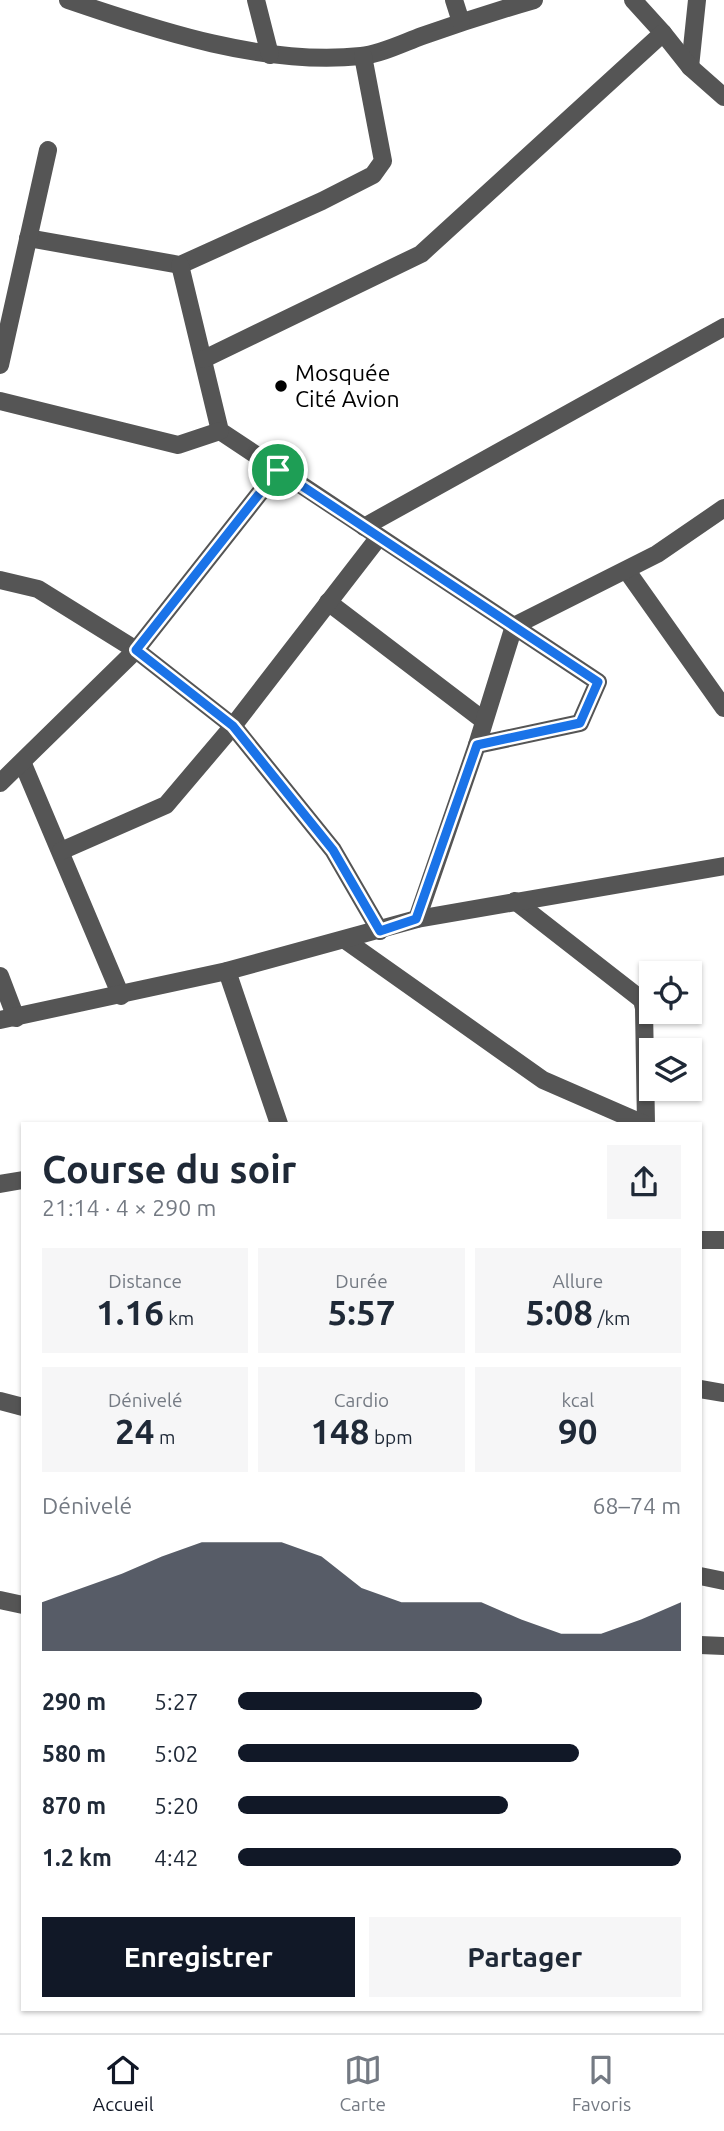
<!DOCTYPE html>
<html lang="fr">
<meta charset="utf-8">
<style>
:root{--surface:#fff;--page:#f6f6f7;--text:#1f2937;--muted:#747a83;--line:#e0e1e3;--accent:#111827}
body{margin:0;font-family:Ubuntu,sans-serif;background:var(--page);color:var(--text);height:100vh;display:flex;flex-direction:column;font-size:26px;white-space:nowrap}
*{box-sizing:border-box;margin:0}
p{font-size:23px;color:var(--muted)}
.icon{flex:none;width:38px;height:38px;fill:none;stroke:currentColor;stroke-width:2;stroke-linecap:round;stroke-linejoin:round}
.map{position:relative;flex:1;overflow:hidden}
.sheet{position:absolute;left:21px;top:1122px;width:681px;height:889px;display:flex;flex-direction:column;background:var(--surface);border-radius:0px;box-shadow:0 2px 5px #0004}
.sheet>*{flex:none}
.fabs{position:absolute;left:639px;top:961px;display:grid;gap:14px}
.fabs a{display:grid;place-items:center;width:63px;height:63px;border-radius:0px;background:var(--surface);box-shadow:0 2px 5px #0004;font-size:35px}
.pin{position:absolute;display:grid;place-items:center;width:60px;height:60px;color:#fff;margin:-30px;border:4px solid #fff;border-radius:50%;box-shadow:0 2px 7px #0007}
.round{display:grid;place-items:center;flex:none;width:74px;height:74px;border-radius:0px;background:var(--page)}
.summary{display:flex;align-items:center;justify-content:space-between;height:119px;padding:0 21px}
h1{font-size:38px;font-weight:700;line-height:52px}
.metrics{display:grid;grid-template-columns:repeat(3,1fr);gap:10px;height:119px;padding:7px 21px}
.metrics div{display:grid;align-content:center;border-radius:0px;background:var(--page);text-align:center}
.metrics b{font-size:35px;font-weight:700}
.metrics small{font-size:19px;font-weight:400}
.metrics p{font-size:19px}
.chart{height:196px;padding:14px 21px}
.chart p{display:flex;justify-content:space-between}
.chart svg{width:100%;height:126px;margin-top:7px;fill:var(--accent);opacity:.7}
.action{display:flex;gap:14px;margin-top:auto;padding:14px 21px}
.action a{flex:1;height:80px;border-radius:0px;background:var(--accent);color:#fff;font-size:28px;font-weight:700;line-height:80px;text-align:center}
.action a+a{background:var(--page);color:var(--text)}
ul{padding:0 21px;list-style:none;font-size:23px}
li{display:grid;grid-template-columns:112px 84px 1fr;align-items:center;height:52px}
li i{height:18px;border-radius:9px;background:var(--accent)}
.menu{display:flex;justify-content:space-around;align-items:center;height:98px;border-top:2px solid var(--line);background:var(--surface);font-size:19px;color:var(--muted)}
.menu a{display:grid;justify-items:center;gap:4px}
.menu .selected{color:var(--accent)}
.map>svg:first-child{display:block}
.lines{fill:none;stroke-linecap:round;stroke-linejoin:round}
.minor{stroke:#555;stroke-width:18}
.route-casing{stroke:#fff;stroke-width:14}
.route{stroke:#1a73e8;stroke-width:9}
.poi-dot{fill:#000;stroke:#fff;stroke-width:2.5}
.labels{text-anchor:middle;stroke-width:5;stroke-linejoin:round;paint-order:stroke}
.poi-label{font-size:23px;fill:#000;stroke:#fff;text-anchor:start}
</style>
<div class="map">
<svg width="724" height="2033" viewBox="0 0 724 2033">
<rect width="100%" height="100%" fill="#fff"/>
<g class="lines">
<g class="minor">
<path d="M68,0C159,31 264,66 361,56C381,54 403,43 422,36C459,23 496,11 534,0"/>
<path d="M256,0L270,55"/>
<path d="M454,0L461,22"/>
<path d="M633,0L663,33"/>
<path d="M690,67L697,0"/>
<path d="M28,238L180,265L322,201L373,175L383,161L363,56"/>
<path d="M180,265L220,431L598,682L580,723L477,745"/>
<path d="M204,359L421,254L663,33L690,67L724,97"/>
<path d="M0,365L48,150"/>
<path d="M0,401L178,445L220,431"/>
<path d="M364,527L724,327"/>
<path d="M627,571L724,708"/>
<path d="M0,580L38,589L136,650L233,726L333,850L380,931"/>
<path d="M328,602L483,720"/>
<path d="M23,764L121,996"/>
<path d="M0,783L136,650L278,470"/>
<path d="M61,851L166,805L233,726L379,537"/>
<path d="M515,901L642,1000L644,1008L646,1124"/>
<path d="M417,919L477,745L514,626L657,554L724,508"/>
<path d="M345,940L543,1080L644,1124"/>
<path d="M227,971L279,1124"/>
<path d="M0,976L16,1018"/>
<path d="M0,1020L227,971L417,919L724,866"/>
<path d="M0,1184L23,1180"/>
<path d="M700,1240H724"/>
<path d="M700,1389L724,1393"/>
<path d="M0,1401L23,1407"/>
<path d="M700,1576L724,1581"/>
<path d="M0,1600L23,1605"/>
<path d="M700,1645L724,1646"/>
</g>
</g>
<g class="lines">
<defs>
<path id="route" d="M278,470L598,682L580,723L477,745L416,919L380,931L333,850L233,726L136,650Z"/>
</defs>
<use href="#route" class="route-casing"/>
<use href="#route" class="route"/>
</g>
<circle class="poi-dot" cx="281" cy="386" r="7"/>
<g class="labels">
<g class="poi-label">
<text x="295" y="381">Mosquée<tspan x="295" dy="26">Cité Avion</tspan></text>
</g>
</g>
</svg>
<div class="fabs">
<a><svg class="icon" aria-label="locate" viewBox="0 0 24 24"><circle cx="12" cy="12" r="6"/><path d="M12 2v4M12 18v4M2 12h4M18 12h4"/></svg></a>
<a><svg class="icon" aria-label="layers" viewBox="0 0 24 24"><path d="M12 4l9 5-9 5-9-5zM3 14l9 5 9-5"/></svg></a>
</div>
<div class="pin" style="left:278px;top:470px;background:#1e9e55"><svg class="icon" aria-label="arrive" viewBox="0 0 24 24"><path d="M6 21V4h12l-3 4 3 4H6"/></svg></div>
<section class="sheet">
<div class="summary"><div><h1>Course du soir</h1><p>21:14 · 4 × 290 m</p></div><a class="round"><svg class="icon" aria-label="share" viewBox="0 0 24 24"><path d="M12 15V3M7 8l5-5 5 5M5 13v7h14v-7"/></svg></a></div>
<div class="metrics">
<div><p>Distance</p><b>1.16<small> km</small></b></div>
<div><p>Durée</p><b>5:57</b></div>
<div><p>Allure</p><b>5:08<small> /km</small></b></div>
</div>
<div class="metrics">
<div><p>Dénivelé</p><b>24<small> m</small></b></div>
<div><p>Cardio</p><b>148<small> bpm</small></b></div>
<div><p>kcal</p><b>90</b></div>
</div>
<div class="chart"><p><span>Dénivelé</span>68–74 m</p>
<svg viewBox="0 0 160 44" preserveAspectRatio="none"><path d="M0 44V27L10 22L20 17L30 11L40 6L50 6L60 6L70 11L80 22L90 27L100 27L110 27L120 33L130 38L140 38L150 33L160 27V44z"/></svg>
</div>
<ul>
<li><b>290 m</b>5:27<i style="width:55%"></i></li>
<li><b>580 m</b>5:02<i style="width:77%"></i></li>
<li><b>870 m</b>5:20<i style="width:61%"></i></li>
<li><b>1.2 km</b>4:42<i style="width:100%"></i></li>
</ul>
<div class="action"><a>Enregistrer</a><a>Partager</a></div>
</section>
</div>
<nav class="menu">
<a class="selected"><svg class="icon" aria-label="home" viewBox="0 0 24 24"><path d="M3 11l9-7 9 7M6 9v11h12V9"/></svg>Accueil</a>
<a><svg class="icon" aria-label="map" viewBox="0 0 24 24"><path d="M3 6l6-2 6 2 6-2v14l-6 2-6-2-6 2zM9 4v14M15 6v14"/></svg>Carte</a>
<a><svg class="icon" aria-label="saved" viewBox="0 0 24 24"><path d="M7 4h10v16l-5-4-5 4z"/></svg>Favoris</a>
</nav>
